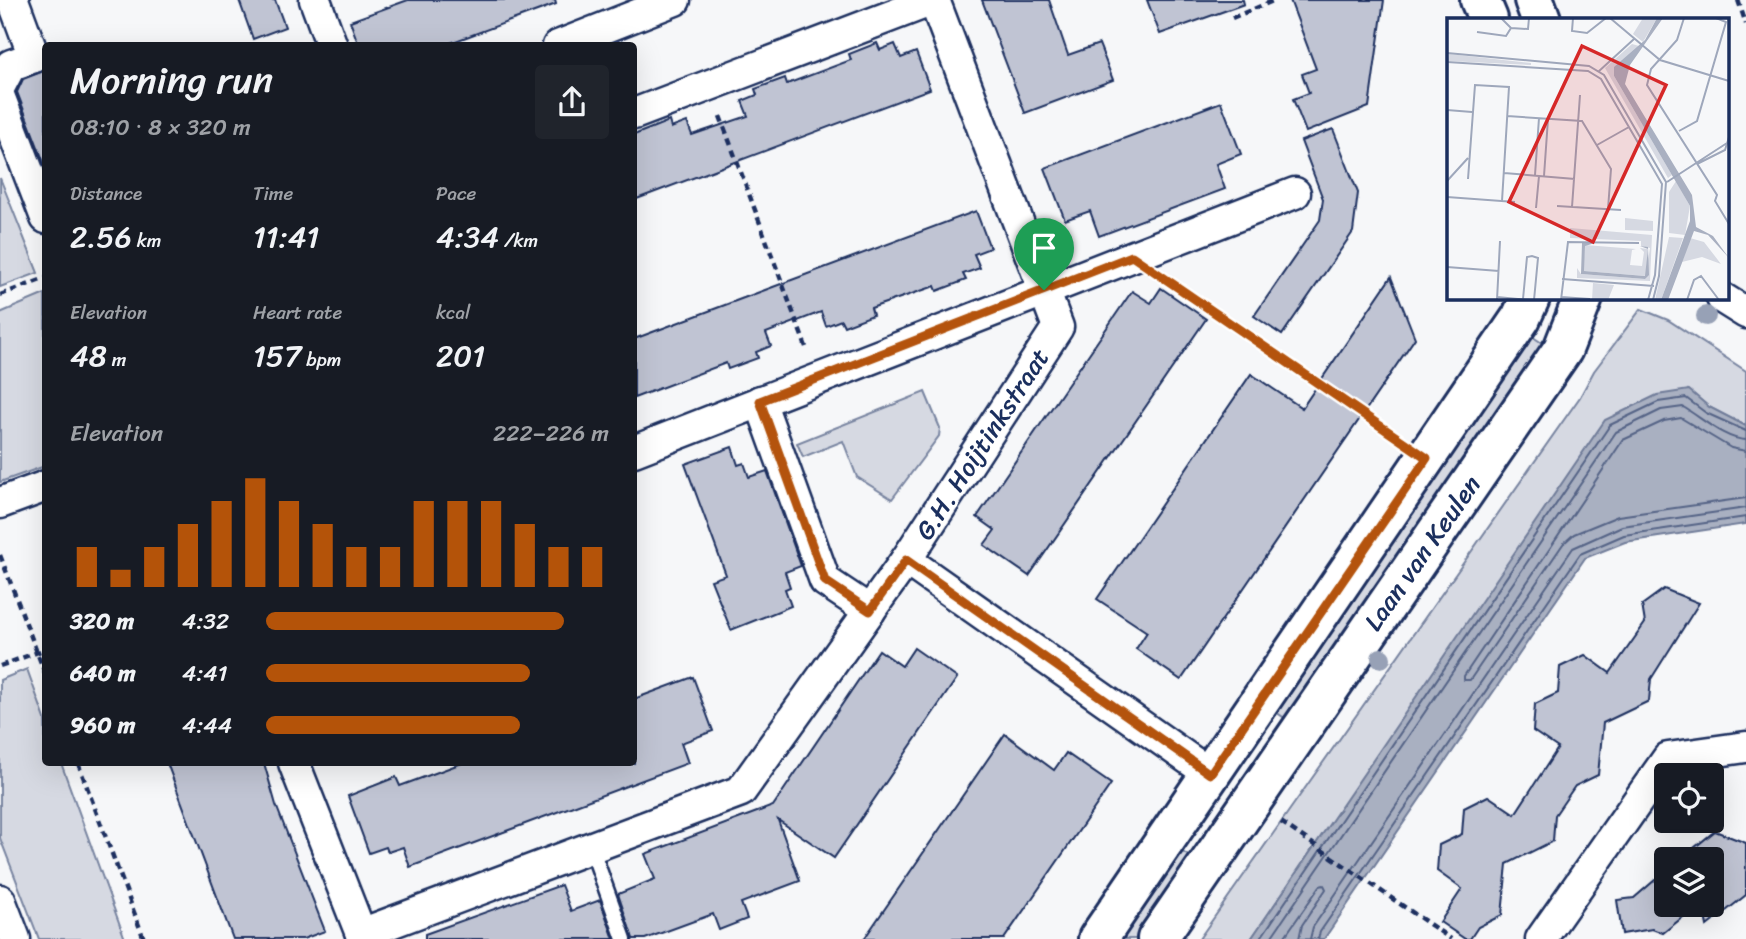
<!DOCTYPE html>
<meta charset="utf-8">
<style>
:root{--surface:#171b24;--page:#20242c;--text:#f1f3f6;--muted:#9ea1a6;--accent:#b45309}
body{margin:0;font-family:Sriracha,sans-serif;background:var(--page);color:var(--text);height:100vh;display:flex;flex-direction:column;font-size:26px;white-space:nowrap}
*{box-sizing:border-box;margin:0}
p{font-size:23px;color:var(--muted)}
.icon{flex:none;width:38px;height:38px;fill:none;stroke:currentColor;stroke-width:2;stroke-linecap:round;stroke-linejoin:round}
.map{position:relative;flex:1;overflow:hidden}
.panel{position:absolute;left:42px;top:42px;width:595px;height:724px;display:flex;flex-direction:column;background:var(--surface);border-radius:7px;box-shadow:0 7px 28px #0002}
.panel>*{flex:none}
.tools{position:absolute;left:1654px;top:763px;display:grid;gap:14px}
.tools a{display:grid;place-items:center;width:70px;height:70px;border-radius:7px;background:var(--surface);box-shadow:0 7px 28px #0002;font-size:35px}
.pin{position:absolute;display:grid;place-items:center;width:60px;height:60px;color:#fff;margin:-72px -30px;border-radius:50% 50% 50% 0;rotate:-45deg;box-shadow:0 0 7px #0007}
.pin .icon{rotate:45deg}
.round{display:grid;place-items:center;flex:none;width:74px;height:74px;border-radius:7px;background:var(--page)}
.head{display:flex;align-items:center;justify-content:space-between;height:119px;padding:0 28px}
h1{font-size:38px;font-weight:600;line-height:52px}
.stats{display:grid;grid-template-columns:repeat(3,1fr);gap:10px;height:119px;padding:7px 28px}
.stats div{display:grid;align-content:center}
.stats b{font-size:30px;font-weight:600}
.stats small{font-size:19px;font-weight:400}
.stats p{font-size:19px}
.chart{height:196px;padding:14px 28px}
.chart p{display:flex;justify-content:space-between}
.chart svg{width:100%;height:126px;margin-top:7px;stroke:var(--accent);stroke-width:6}
ul{padding:0 28px;list-style:none;font-size:23px}
li{display:grid;grid-template-columns:112px 84px 1fr;align-items:center;height:52px}
li i{height:18px;border-radius:9px;background:var(--accent)}
.map>svg:first-child{display:block}
.green{fill:#d6d9e2;stroke:#7884a0;stroke-width:2}
.water{fill:#a9b0c1;stroke:#707c99;stroke-width:2}
.lines{fill:none;stroke-linecap:round;stroke-linejoin:round}
.shore{stroke:#546386;stroke-width:2}
.building{fill:#c0c4d3;stroke:#1b2f5e;stroke-width:2}
.lane-casing{stroke:#1b2f5e;stroke-width:19}
.street-casing{stroke:#1b2f5e;stroke-width:35}
.secondary-casing{stroke:#1b2f5e;stroke-width:44}
.path{stroke:#1b2f5e;stroke-width:4.5;stroke-dasharray:7 5;stroke-linecap:butt}
.lane{stroke:#fff;stroke-width:14}
.street{stroke:#fff;stroke-width:30}
.secondary{stroke:#fff;stroke-width:38}
.tree{fill:#97a1b6}
.route-casing{stroke:#fff;stroke-width:14}
.route{stroke:#b45309;stroke-width:9}
.labels{text-anchor:middle;stroke-width:5;stroke-linejoin:round;paint-order:stroke}
.street-label{font-size:26px;fill:#1b2f5e;stroke:#fff}
.inset-road{fill:none;stroke:#9ea7bb;stroke-width:2}
.view{fill:#d62828;fill-opacity:0.15;stroke:#d62828;stroke-width:3.5}
.inset-edge{fill:none;stroke:#1b2f5e;stroke-width:3.5}
</style>
<div class="map">
<svg width="1746" height="939" viewBox="0 0 1746 939">
<rect width="100%" height="100%" fill="#f6f7f9"/>
<filter id="ink" filterUnits="userSpaceOnUse"><feTurbulence type="fractalNoise" baseFrequency=".0143" numOctaves="2"/><feDisplacementMap in="SourceGraphic" scale="14" xChannelSelector="R" yChannelSelector="G"/><feConvolveMatrix kernelMatrix="1 2 1 2 8 2 1 2 1" color-interpolation-filters="sRGB"/></filter>
<g filter="url(#ink)">
<g class="green">
<path d="M0,178L38,273L0,287Z"/>
<path d="M45,294V466L0,482V313Z"/>
<path d="M1641,309L1668,320L1746,371V426L1709,407L1688,390L1411,707L1251,939H1199L1580,397L1594,371Z"/>
<path d="M1527,333L1548,347L1292,723L1270,708Z"/>
<path d="M925,392L940,428L939,436L892,499L857,477L843,441L803,457L797,443Z"/>
<path d="M27,669L45,719L46,763H61L125,939H39L0,838V680Z"/>
<path d="M1175,847L1196,861L1143,939H1112Z"/>
</g>
<path class="water" d="M1689,390L1709,407L1746,426V524L1625,542L1585,558L1324,939H1251L1605,420L1657,395Z"/>
<g class="lines">
<g class="shore">
<path d="M1746,451L1731,448L1681,418L1664,421L1623,440L1464,676V680H1470L1563,544L1574,534L1618,516L1746,498"/>
<path d="M1260,939L1610,425L1658,402L1686,398L1706,413L1746,431"/>
<path d="M1270,939L1616,432L1661,410L1683,407C1702,418 1724,439 1746,440"/>
<path d="M1283,939L1320,886L1324,885L1326,889L1302,925L1299,939"/>
<path d="M1310,939L1313,927L1573,548L1622,526L1746,508"/>
<path d="M1318,939L1320,932L1580,554L1624,535L1746,517"/>
</g>
</g>
<g class="building">
<path d="M239,0H275L285,27L253,39Z"/>
<path d="M408,0H555L556,4L442,46H359L350,21Z"/>
<path d="M982,0H1049L1068,55L1099,44L1113,80L1025,113Z"/>
<path d="M1147,0H1243L1244,4L1160,34Z"/>
<path d="M1290,0H1384L1369,107L1306,132L1293,99L1309,93L1302,74L1316,69Z"/>
<path d="M877,43L880,50L895,44L901,58L916,52L930,89L634,200V135L669,121L671,128L687,122L692,135L748,116L742,101L757,95L755,89L785,78L787,84L851,60L849,54Z"/>
<path d="M46,70V168L17,92L23,79Z"/>
<path d="M1221,102L1241,154L1216,164L1225,189L1099,236L1090,211L1065,220L1045,168Z"/>
<path d="M1333,129L1358,193L1353,232L1282,335L1254,316L1320,220L1323,199L1301,141Z"/>
<path d="M976,211L990,248L974,254L980,268L963,274L966,280L937,291L935,286L871,308L873,315L844,326L841,320L826,326L821,312L766,333L771,346L756,352L758,358L728,369L726,363L634,398V339Z"/>
<path d="M1391,277L1415,338L1181,680L1136,649L1147,632L1097,599L1251,374L1302,408Z"/>
<path d="M1161,288L1206,319L1029,576L984,545L995,530L977,517L1132,291L1151,303Z"/>
<path d="M732,447L738,465L744,463L749,477L767,471L801,566L785,572L790,587L785,589L791,606L731,630L711,580L726,575L685,464Z"/>
<path d="M1664,589L1699,603L1651,679L1649,701L1603,723L1598,775L1575,786L1555,815L1553,841L1507,864L1502,915L1478,927L1470,939H1465L1440,922L1462,889L1437,871L1439,845L1462,834L1464,808L1488,796L1515,814L1558,748L1533,731L1535,704L1558,693L1560,667L1585,655L1610,673L1645,623L1642,605Z"/>
<path d="M914,648L957,678L834,858L778,820L800,881L741,903L747,919L719,930L713,914L645,939H633L618,894L655,879L645,854L773,806L879,650L902,666Z"/>
<path d="M693,677L713,731L681,743L688,763L410,867L403,847L388,852L386,847L369,853L348,796L396,777L400,786L462,763H634V699Z"/>
<path d="M1005,734L1054,770L1066,753L1111,784L1004,939H864Z"/>
<path d="M167,763H264L276,805L325,931L303,939H233Z"/>
<path d="M1715,831L1746,843V895L1707,926L1703,905H1712V859H1696L1694,848Z"/>
<path d="M1655,880L1666,884V905H1698L1663,933L1652,929L1622,934L1617,900L1634,898Z"/>
<path d="M561,885L571,911L600,900L614,939H425V934Z"/>
</g>
<g class="lines">
<defs>
<path id="lane" d="M591,847L624,939"/>
<g id="street">
<path d="M315,0L332,46"/>
<path d="M558,46L675,0"/>
<path d="M0,86L11,65L34,57L13,0"/>
<path d="M0,98L46,218"/>
<path d="M634,114L933,0"/>
<path d="M1722,298L1746,313"/>
<path d="M760,401L825,581L870,611"/>
<path d="M634,451L1295,193"/>
<path d="M0,503L46,486"/>
<path d="M906,560L1210,774"/>
<path d="M294,763L363,939"/>
<path d="M0,900L15,939"/>
<path d="M361,934L741,791L906,560L1058,327L934,0"/>
<path d="M1541,939L1668,758L1746,747"/>
</g>
<g id="secondary">
<path d="M1480,0L1488,19"/>
<path d="M1534,0L1541,19"/>
<path d="M1098,939L1521,318L1530,298"/>
<path d="M1157,939L1563,349L1583,298"/>
</g>
</defs>
<use href="#lane" class="lane-casing"/>
<use href="#street" class="street-casing"/>
<use href="#secondary" class="secondary-casing"/>
<g class="path">
<path d="M1738,0L1746,24"/>
<path d="M1232,18L1275,0"/>
<path d="M720,116L806,347"/>
<path d="M1168,281L1394,436"/>
<path d="M0,295L46,278"/>
<path d="M0,555L46,676"/>
<path d="M0,666L46,649"/>
<path d="M78,763L144,939"/>
<path d="M1281,822L1451,939"/>
</g>
<use href="#lane" class="lane"/>
<use href="#street" class="street"/>
<use href="#secondary" class="secondary"/>
</g>
<g class="tree">
<circle cx="1706" cy="316" r="10"/>
<circle cx="1381" cy="658" r="10"/>
</g>
</g>
<g class="lines" filter="url(#ink)">
<defs>
<path id="route" d="M1132,256L1427,458L1210,774L906,560L870,611L825,581L760,401Z"/>
</defs>
<use href="#route" class="route-casing"/>
<use href="#route" class="route"/>
</g>
<g class="labels">
<g class="street-label">
<text transform="translate(982 444) rotate(-57)" y="9">G.H. Hoijtinkstraat</text>
<text transform="translate(1422 553) rotate(-55)" y="9">Laan van Keulen</text>
</g>
</g>
<g transform="translate(1447 18)">
<rect width="282" height="282" fill="#f6f7f9"/>
<path d="M196,0H210L196,24L186,16ZM185,26L192,28L168,49L167,58L225,157L221,160L158,50ZM2,36L84,45V47L1,43ZM229,163L243,188L238,217L222,215V174ZM178,200L206,203V213L178,212ZM123,210L205,217L203,263L130,260V250L134,256L198,261L203,230L194,228V223L123,220ZM222,219L236,220L214,282H208ZM243,220L257,224L274,246L255,239L235,244ZM138,227L189,231L185,232L183,247L195,248L197,234L193,230L201,231L199,258L136,253ZM146,265L167,267L161,282H145Z" fill="#d6d9e2"/>
<path d="M210,0H216L183,47L178,66L245,177L249,209L266,218L282,240L261,217L247,213L221,282H214L243,203V188L167,58V49L198,22ZM135,225H148L138,228L137,253L198,258L201,231L193,228L201,229L202,257L198,261L134,256Z" fill="#a9b0c1"/>
<path class="inset-road" d="M54,0L64,10L81,11L82,0M126,0L125,13L140,15L159,0M163,0L213,42L282,63M237,0L230,22L204,51L200,67L270,177L268,183L282,206M30,14L59,18L64,10M0,35L142,48L157,57L219,164L212,258L206,282M0,44L141,53L154,61L215,166L208,257L201,282M151,54L187,21M0,92L25,94M60,98L135,103L164,151L161,191M232,113L250,103L279,4L269,0M150,127L182,109M250,146L278,132L282,119M57,155L128,161M88,157L92,100M97,158L101,101M21,161L28,67L62,69L55,183M0,163L21,140M220,164L280,125M0,179L68,184M110,188L174,192M125,189L133,77M89,190L92,158M0,249L52,253M115,261L207,268M50,279L83,282M114,279L143,281M76,281L80,239L85,238L91,240L87,282M50,282L53,223M114,282L121,224L192,225M240,282L247,262L254,258L272,282"/>
<path class="view" d="M135,28L219,67L146,224L62,184Z"/>
<rect width="282" height="282" class="inset-edge"/>
</g>
</svg>
<div class="tools">
<a><svg class="icon" aria-label="locate" viewBox="0 0 24 24"><circle cx="12" cy="12" r="6"/><path d="M12 2v4M12 18v4M2 12h4M18 12h4"/></svg></a>
<a><svg class="icon" aria-label="layers" viewBox="0 0 24 24"><path d="M12 4l9 5-9 5-9-5zM3 14l9 5 9-5"/></svg></a>
</div>
<div class="pin" style="left:1044px;top:290px;background:#1e9e55"><svg class="icon" aria-label="arrive" viewBox="0 0 24 24"><path d="M6 21V4h12l-3 4 3 4H6"/></svg></div>
<section class="panel">
<div class="head"><div><h1>Morning run</h1><p>08:10 · 8 × 320 m</p></div><a class="round"><svg class="icon" aria-label="share" viewBox="0 0 24 24"><path d="M12 15V3M7 8l5-5 5 5M5 13v7h14v-7"/></svg></a></div>
<div class="stats">
<div><p>Distance</p><b>2.56<small> km</small></b></div>
<div><p>Time</p><b>11:41</b></div>
<div><p>Pace</p><b>4:34<small> /km</small></b></div>
</div>
<div class="stats">
<div><p>Elevation</p><b>48<small> m</small></b></div>
<div><p>Heart rate</p><b>157<small> bpm</small></b></div>
<div><p>kcal</p><b>201</b></div>
</div>
<div class="chart"><p><span>Elevation</span>222–226 m</p>
<svg viewBox="0 0 160 44" preserveAspectRatio="none"><path d="M5 44V30M15 44V38M25 44V30M35 44V22M45 44V14M55 44V6M65 44V14M75 44V22M85 44V30M95 44V30M105 44V14M115 44V14M125 44V14M135 44V22M145 44V30M155 44V30"/></svg>
</div>
<ul>
<li><b>320 m</b>4:32<i style="width:87%"></i></li>
<li><b>640 m</b>4:41<i style="width:77%"></i></li>
<li><b>960 m</b>4:44<i style="width:74%"></i></li>
</ul>
</section>
</div>
